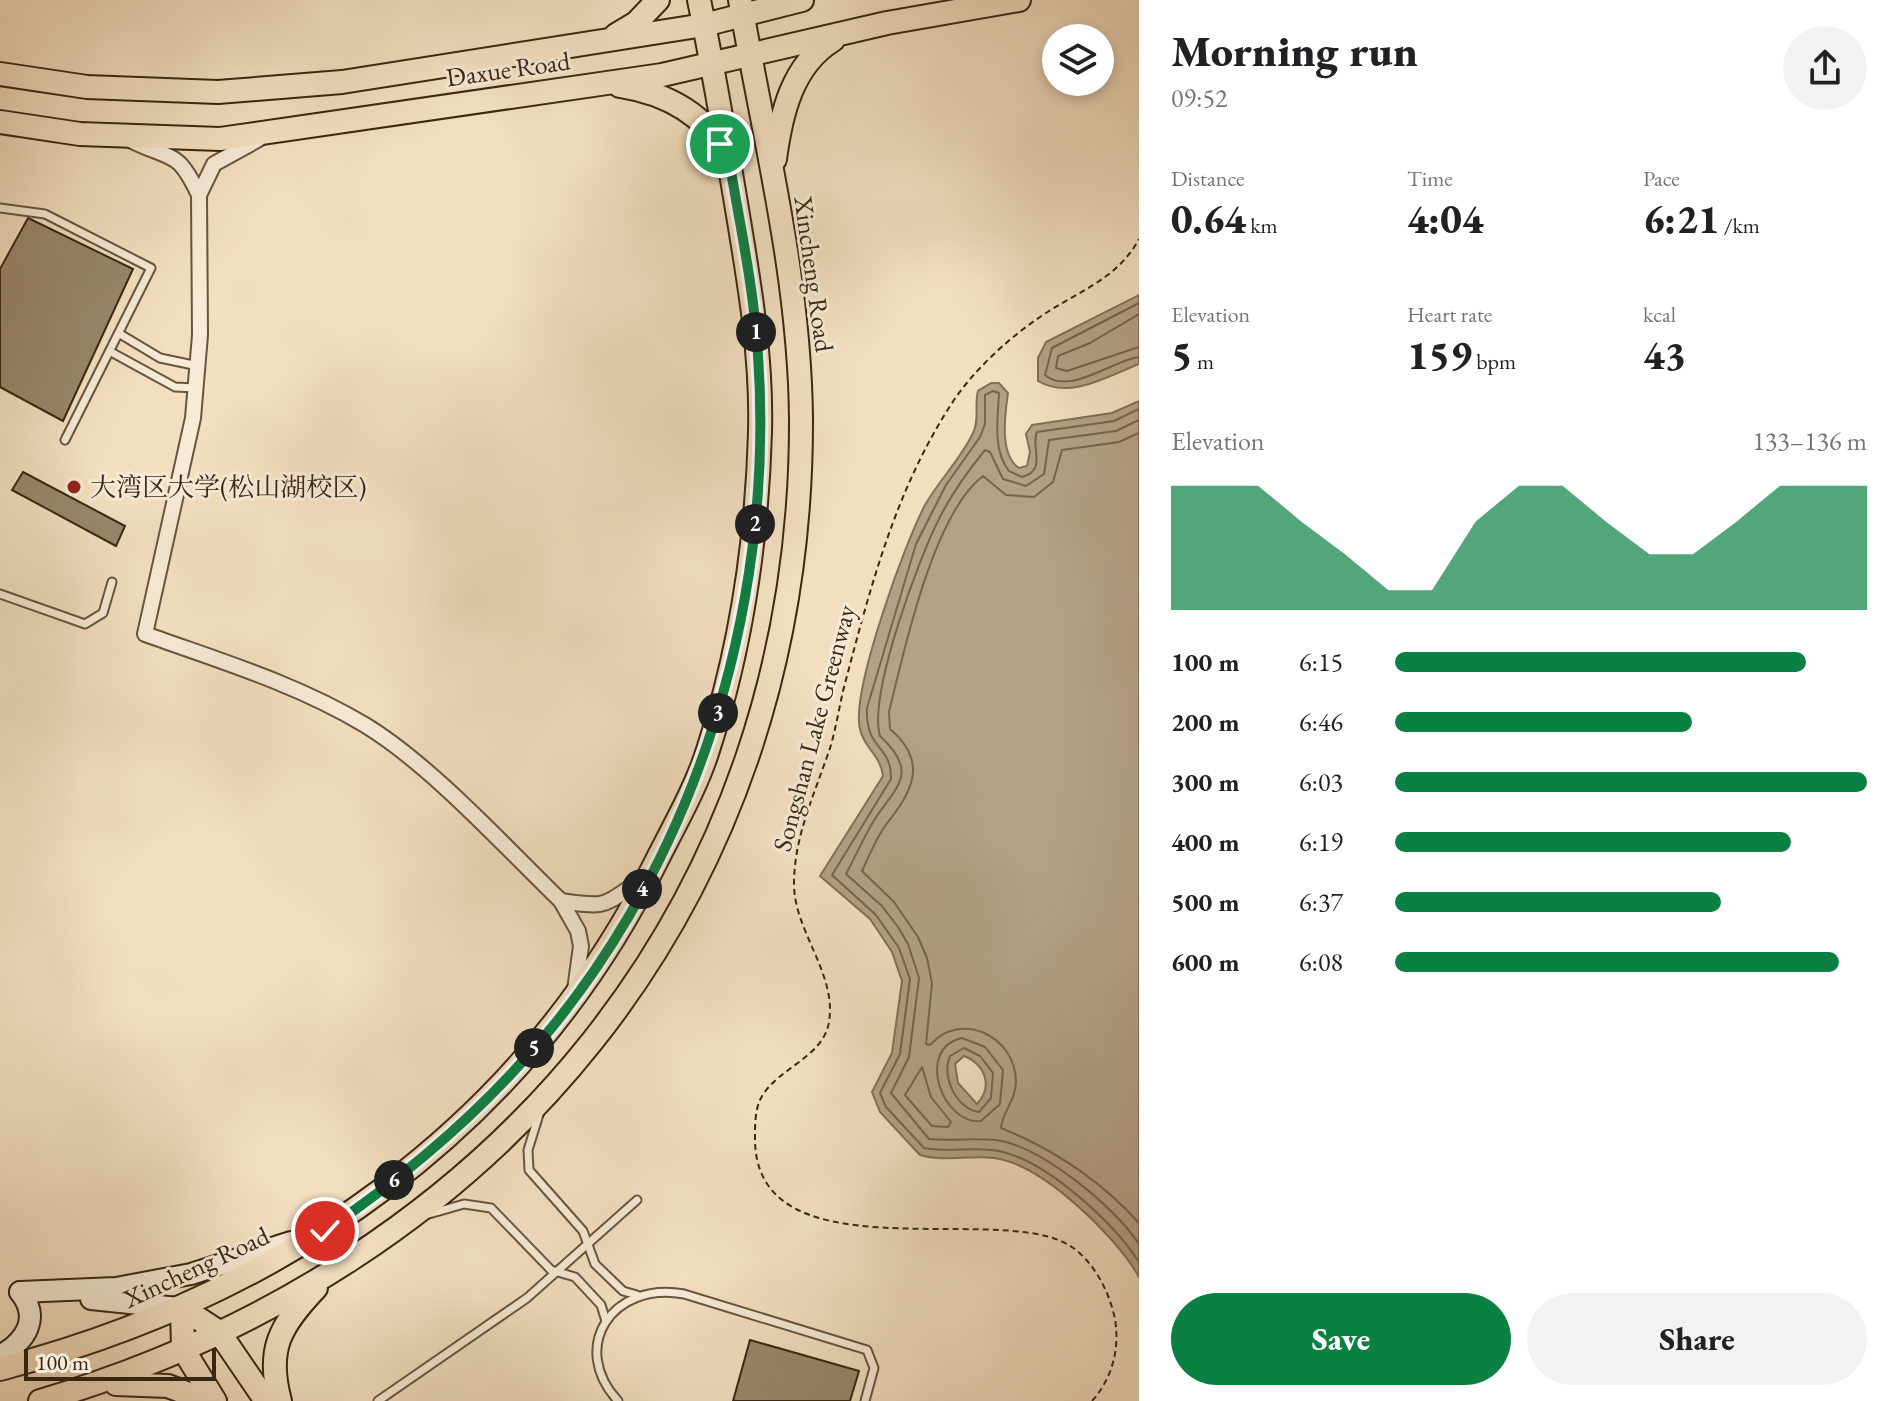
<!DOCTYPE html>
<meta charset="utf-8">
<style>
:root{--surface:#fff;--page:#f2f2f2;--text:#202124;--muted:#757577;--accent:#0b8043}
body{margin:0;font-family:"EB Garamond","Noto Serif SC",serif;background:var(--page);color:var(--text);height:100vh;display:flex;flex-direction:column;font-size:30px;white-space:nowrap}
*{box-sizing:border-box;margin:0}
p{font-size:26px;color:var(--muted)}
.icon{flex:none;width:44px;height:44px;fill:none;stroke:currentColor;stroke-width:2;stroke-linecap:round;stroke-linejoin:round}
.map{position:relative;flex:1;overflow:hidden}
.panel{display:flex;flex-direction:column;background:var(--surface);width:760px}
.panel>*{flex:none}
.controls{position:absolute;left:1042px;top:24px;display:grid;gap:16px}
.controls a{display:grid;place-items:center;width:72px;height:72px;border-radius:50%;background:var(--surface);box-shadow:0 4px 12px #0003;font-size:40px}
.scale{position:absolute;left:24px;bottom:20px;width:192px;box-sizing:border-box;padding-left:8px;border:4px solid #392714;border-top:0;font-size:22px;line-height:28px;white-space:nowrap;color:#392714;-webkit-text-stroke:6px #f7ead6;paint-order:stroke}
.pin{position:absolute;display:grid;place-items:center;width:68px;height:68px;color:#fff;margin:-34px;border:4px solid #fff;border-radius:50%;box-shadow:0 2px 8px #0007}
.km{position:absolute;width:40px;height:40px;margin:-20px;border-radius:50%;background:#222;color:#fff;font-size:22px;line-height:40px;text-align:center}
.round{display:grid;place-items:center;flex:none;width:84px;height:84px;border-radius:42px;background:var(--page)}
.overview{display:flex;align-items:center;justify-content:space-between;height:136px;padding:0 32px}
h1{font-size:44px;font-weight:800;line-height:60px}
.stats{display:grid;grid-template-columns:repeat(3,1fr);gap:12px;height:136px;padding:8px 32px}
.stats div{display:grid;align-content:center}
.stats b{font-size:40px;font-weight:800}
.stats small{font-size:22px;font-weight:400}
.stats p{font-size:22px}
.chart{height:224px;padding:16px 32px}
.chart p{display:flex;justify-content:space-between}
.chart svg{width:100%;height:144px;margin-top:8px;fill:var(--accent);opacity:.7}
.button{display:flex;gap:16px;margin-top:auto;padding:16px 32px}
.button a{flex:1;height:92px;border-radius:48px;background:var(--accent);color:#fff;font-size:32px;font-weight:800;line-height:92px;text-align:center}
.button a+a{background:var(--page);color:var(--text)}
ul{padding:0 32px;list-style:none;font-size:26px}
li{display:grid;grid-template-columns:128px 96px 1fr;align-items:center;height:60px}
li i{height:20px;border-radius:10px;background:var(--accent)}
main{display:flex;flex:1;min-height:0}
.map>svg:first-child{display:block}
.water{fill:#b4a086;stroke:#837058;stroke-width:2;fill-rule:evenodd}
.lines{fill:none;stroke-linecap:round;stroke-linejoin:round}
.shore{stroke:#76644d;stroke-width:2}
.building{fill:#9a876d;stroke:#392714;stroke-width:2}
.lane-casing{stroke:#68553f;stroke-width:11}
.street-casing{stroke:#68553f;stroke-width:18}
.secondary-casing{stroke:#392714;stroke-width:24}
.primary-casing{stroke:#392714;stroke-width:26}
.path{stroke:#392714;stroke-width:2;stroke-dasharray:6 4;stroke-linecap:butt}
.lane{stroke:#f7ead6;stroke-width:7}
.street{stroke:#f7ead6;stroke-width:14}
.secondary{stroke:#f7ead6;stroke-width:20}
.primary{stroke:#f3dfc0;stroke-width:22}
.route-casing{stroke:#fff;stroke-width:16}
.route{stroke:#0b8043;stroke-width:10}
.poi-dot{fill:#8f2418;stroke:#f7ead6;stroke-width:3}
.labels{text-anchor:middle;stroke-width:6;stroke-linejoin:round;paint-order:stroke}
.street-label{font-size:26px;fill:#392714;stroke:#f7ead6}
.poi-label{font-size:26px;fill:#392714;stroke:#f7ead6;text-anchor:start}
</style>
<main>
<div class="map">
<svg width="1139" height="1401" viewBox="0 0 1139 1401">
<rect width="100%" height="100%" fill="#f3dfc0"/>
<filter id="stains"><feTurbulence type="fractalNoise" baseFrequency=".0025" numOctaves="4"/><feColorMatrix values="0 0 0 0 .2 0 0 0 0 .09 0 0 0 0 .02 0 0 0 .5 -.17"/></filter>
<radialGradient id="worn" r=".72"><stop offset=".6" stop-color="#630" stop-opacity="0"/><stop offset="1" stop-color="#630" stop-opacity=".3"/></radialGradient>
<g class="water">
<path d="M1139,295V364C1108,376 1070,400 1038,381V358L1046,342Z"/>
<path d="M991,383H999L1008,393C1005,414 999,455 1019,468L1027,466L1030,452L1026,434L1032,425L1112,413L1139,401V1277C1116,1236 1042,1164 994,1158C969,1155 943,1162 920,1155L880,1112L872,1092L892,1053L902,981L892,952L870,919L820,876L883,776C881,754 860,746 859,722C856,679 904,545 925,505C939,480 961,459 973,433C980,419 974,405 978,391ZM964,1056C986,1065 993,1087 977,1104L958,1083L955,1064Z"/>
</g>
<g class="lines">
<g class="shore">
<path d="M1139,303L1052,348L1045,375C1070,396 1113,360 1139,357"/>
<path d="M1139,314L1090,343L1058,356L1056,368L1067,371L1139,347"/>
<path d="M1139,409L1114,421L1037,432C1030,447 1048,470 1022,477L1009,471C992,449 998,418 999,393L993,391L985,395V424L980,437L946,485L916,544L867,708C865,751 892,744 891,779L832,875L876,915L899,948L910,979L900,1054L880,1093L886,1107L924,1148C948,1153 974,1146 999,1151C1047,1161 1113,1222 1139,1262"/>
<path d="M1139,420L1116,431L1049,440L1044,474L1026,486L1003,479L990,452L985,450C968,471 952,493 940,517C919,557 868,695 880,736C921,774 895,787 873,822C863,839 855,857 846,874L882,906L898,927L908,944L919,978L909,1057L891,1093L929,1139C951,1141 974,1138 996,1140C1041,1146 1115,1207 1139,1244"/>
<path d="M1139,433L1119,442L1062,450L1053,482L1034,497L1006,495L983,476C933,514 904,651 889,712L890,729C930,763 911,793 885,826C876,839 869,856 862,871L894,902L918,937L927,958L932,983L926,1044L930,1045C961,1010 1015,1036 1016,1081C1016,1100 1002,1113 1001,1128C1053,1149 1101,1181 1139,1223"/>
<path d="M962,1038L985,1047L1003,1070L1000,1104L981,1121C942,1125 915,1048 962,1038Z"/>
<path d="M964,1048L980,1056L993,1073L991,1098L979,1112C956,1109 941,1076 950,1056Z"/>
<path d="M922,1067L931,1097L951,1122L948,1127L932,1126L905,1095Z"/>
</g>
</g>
<g class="building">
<path d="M28,218L133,269L63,421L0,387V269Z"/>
<path d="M23,472L125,526L116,546L12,490Z"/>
<path d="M750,1340L859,1371L850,1401H733Z"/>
</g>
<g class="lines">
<defs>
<g id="lane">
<path d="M0,208L45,214L151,268L65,440"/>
<path d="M120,334L160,358L198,366"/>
<path d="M111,352L175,387L196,388"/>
<path d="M0,594L85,624L103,613L112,582"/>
<path d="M541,1108L528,1150L529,1170L583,1231L595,1264L623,1291L637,1295"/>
<path d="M422,1216L464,1204L491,1208L551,1270L575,1277L601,1305L606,1321"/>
<path d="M378,1401L527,1298L637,1200"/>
<path d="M618,1401C569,1348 611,1281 684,1294L867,1350L874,1368L865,1401"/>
</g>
<g id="street">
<path d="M259,139L214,164L199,195L200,335L193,418L145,634C220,661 297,684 365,725C431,765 505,847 561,901L578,931L581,946L575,990"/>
<path d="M132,141C173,161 177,149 199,195"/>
<path d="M561,901C608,908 602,906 640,881"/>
</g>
<g id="secondary">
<path d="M20,1292L116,1288L191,1274L291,1242"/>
<path d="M91,1299L178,1308"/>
<path d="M0,1356C26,1341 41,1318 20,1292"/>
</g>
<g id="primary">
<path d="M616,35L636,23L658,0"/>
<path d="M0,74L87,87L218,92L342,82L704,25L802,0"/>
<path d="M620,86C664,93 703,112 725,153"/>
<path d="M0,122L80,134L220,139L662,75L887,23L1019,0"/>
<path d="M775,159C781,114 792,65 833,40"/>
<path d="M182,1308L219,1332L266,1401"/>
<path d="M182,1308L183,1349L215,1401"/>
<path d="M0,1369C284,1295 524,1128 656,862C674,826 696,788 708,750C741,648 757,540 760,432C762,359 750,287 738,215C726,143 714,72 699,0"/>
<path d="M116,1384L168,1386L207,1401"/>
<path d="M40,1401C496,1266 802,905 801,420C800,278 764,139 740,0"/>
<path d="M280,1401C266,1349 280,1326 316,1288"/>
</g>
</defs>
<use href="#lane" class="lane-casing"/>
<use href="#street" class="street-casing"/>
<use href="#secondary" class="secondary-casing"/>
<use href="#primary" class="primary-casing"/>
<path class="path" d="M1092,1401C1112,1379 1120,1349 1115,1319C1109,1290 1091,1255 1063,1242C986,1205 753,1275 755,1137C755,1125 755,1109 761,1098C777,1068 823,1058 829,1022C837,974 794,931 794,884C794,835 816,791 831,745C836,727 839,709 843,691C870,589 895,489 954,400C975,369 1009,338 1040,317C1076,292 1117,280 1139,239"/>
<use href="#lane" class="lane"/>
<use href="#street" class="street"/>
<use href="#secondary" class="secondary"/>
<use href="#primary" class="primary"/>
</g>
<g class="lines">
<defs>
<path id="route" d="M325,1231C392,1185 457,1132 512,1073C691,883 776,612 758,355C754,289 740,225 729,160L720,144"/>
</defs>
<use href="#route" class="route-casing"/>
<use href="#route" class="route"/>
</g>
<circle class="poi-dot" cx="74" cy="487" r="8"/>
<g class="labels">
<g class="street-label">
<text transform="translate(508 69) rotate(-8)" y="9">Daxue Road</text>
<text transform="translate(814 274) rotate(82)" y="9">Xincheng Road</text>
<text transform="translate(814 728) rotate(-75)" y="9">Songshan Lake Greenway</text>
<text transform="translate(196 1267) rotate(-25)" y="9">Xincheng Road</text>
</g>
<g class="poi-label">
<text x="90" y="496">大湾区大学(松山湖校区)</text>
</g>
</g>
<rect width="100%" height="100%" filter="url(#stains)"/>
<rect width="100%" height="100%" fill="url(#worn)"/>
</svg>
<div class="controls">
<a><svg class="icon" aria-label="layers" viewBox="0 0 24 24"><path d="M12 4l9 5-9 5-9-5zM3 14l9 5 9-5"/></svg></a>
</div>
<div class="scale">100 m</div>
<div class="pin" style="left:720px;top:144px;background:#1e9e55"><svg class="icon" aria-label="arrive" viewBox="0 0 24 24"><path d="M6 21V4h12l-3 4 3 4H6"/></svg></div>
<div class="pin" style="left:325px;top:1231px;background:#d93025"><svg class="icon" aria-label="check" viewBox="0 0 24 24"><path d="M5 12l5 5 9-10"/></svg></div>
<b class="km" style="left:756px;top:332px">1</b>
<b class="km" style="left:755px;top:524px">2</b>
<b class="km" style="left:718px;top:713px">3</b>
<b class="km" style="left:642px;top:889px">4</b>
<b class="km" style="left:534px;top:1048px">5</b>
<b class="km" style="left:394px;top:1180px">6</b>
</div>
<section class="panel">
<div class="overview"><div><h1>Morning run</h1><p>09:52</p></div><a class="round"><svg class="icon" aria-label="share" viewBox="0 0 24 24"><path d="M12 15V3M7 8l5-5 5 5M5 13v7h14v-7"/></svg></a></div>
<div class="stats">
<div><p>Distance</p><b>0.64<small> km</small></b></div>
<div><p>Time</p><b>4:04</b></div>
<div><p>Pace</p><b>6:21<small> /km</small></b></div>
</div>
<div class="stats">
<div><p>Elevation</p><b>5<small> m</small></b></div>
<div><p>Heart rate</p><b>159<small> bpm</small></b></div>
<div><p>kcal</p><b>43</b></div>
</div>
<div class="chart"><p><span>Elevation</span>133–136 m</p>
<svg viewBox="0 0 160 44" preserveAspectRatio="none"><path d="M0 44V6L10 6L20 6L30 17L40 27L50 38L60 38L70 17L80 6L90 6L100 17L110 27L120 27L130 17L140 6L150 6L160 6V44z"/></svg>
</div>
<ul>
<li><b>100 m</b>6:15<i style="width:87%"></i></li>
<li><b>200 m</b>6:46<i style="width:63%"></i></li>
<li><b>300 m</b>6:03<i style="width:100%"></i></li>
<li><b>400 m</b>6:19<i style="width:84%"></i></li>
<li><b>500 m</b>6:37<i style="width:69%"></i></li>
<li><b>600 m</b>6:08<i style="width:94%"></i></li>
</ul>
<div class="button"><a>Save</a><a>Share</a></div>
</section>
</main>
